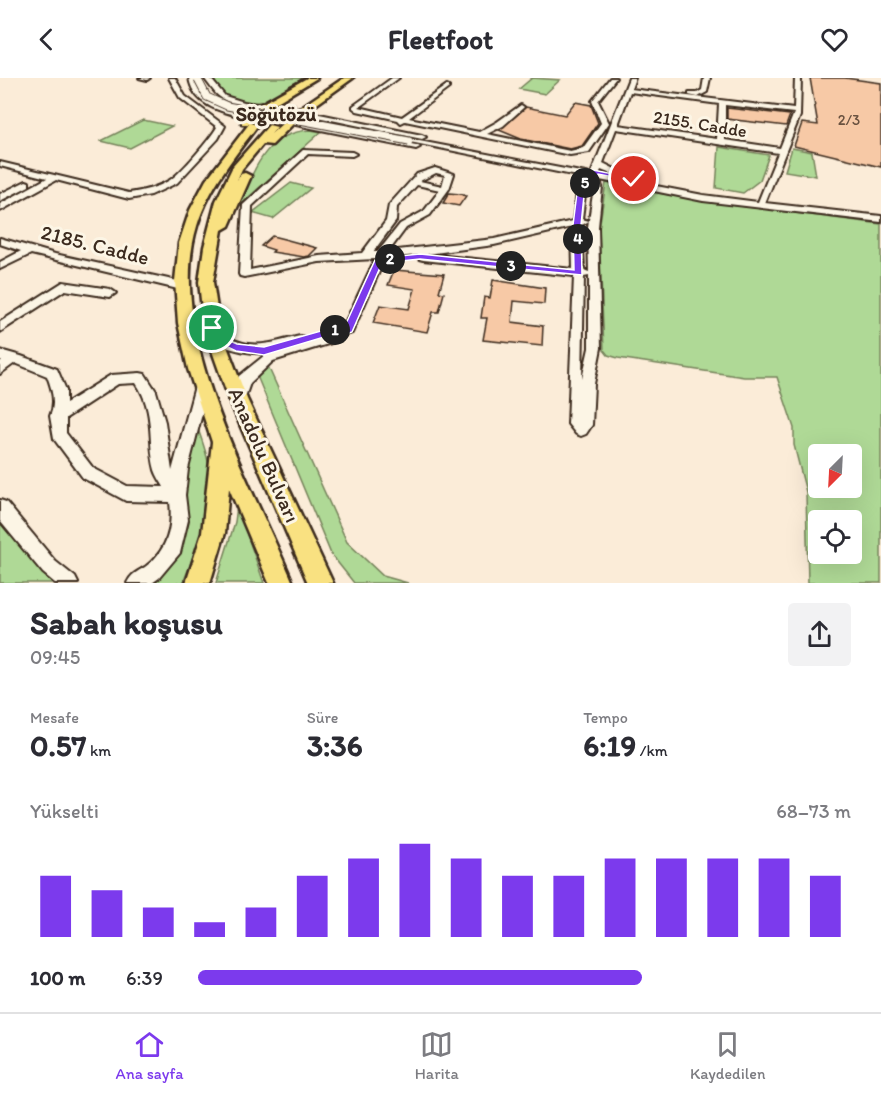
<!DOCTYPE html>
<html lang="tr">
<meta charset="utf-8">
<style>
:root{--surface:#fff;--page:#f2f2f3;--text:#2b2b33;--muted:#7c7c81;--line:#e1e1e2;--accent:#7c3aed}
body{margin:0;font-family:Itim,sans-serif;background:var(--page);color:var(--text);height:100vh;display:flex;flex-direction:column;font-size:22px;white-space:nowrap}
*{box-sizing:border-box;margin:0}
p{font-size:20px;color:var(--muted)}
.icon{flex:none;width:33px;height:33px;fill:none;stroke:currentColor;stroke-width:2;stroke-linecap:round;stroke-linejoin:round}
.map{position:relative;height:505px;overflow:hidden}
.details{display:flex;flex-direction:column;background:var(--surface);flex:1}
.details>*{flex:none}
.needle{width:39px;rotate:204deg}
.fabs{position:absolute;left:808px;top:366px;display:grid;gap:12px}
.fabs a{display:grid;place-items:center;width:54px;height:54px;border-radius:6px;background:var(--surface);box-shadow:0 6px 24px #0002;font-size:30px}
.pin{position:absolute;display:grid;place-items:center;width:51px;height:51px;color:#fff;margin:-26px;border:3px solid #fff;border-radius:50%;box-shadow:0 2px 6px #0007}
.km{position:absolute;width:30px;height:30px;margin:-15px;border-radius:50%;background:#222;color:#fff;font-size:16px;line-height:30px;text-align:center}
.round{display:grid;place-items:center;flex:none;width:63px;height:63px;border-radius:6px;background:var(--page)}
.headline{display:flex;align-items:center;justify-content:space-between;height:102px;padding:0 30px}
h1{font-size:33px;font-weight:700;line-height:45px}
.stats{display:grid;grid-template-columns:repeat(3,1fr);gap:9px;height:102px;padding:6px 30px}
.stats div{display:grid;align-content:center}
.stats b{font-size:30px;font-weight:700}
.stats small{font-size:16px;font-weight:400}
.stats p{font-size:16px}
.chart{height:168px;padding:12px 30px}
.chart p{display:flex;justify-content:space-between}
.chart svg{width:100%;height:108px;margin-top:6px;stroke:var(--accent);stroke-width:6}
ul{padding:0 30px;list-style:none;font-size:20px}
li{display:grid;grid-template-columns:96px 72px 1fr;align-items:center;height:45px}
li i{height:15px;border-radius:8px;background:var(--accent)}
header{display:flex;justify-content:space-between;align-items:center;height:78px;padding:0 30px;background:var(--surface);font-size:27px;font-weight:700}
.tabs{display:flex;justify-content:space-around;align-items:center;height:84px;border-top:2px solid var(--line);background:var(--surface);font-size:16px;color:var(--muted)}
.tabs a{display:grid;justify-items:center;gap:3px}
.tabs .active{color:var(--accent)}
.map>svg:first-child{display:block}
.green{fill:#afd996;stroke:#75825a;stroke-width:1.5;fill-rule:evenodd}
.building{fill:#f7c9a6;stroke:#3b2a1e;stroke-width:1.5}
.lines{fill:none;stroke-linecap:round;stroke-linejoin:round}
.major-tunnel{stroke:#d5c5b3;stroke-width:10;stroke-dasharray:10 4.5;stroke-linecap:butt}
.minor-casing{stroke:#3b2a1e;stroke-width:4}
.major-casing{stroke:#3b2a1e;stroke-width:5}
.minor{fill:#fcf5e5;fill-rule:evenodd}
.major{fill:#f9e181;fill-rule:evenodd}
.minor-bridge-casing{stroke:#3b2a1e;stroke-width:9;stroke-linecap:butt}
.minor-bridge{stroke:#fcf5e5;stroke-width:7}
.route{fill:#7c3aed;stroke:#fff;stroke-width:1.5}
.labels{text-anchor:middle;stroke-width:6;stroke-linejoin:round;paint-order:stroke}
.far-number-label{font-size:15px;fill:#6a5240}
.far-street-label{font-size:18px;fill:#3b2a1e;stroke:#fcf5e5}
.far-quarter-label{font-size:20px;font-weight:bold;fill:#3b2a1e;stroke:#fcf5e5}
.street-label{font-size:21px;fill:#3b2a1e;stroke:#fcf5e5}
</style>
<header><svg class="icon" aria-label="back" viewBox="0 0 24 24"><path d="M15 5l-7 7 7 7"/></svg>Fleetfoot<svg class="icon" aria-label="heart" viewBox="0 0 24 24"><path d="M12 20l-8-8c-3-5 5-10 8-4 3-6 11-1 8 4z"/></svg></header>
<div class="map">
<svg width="881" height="505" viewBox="0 0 881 505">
<rect width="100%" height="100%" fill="#fbecd8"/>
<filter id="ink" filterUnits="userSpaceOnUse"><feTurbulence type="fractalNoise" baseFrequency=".0167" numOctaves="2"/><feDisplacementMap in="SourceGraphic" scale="12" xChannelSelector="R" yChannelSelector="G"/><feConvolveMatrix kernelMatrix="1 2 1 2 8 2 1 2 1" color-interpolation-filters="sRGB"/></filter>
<g filter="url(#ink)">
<g class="green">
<path d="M213,0H302L307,1C275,19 259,34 222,16Z"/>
<path d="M532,0L560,2L545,16L519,11Z"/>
<path d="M143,42L172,48L130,70L101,63Z"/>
<path d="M311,52L321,54L239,128C254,91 266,54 311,52Z"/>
<path d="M719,69L769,77L760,102L743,115L716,110Z"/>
<path d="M792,70L812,74L816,98L785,93Z"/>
<path d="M291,105L311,110L273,141L252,135Z"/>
<path d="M606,105L701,123L881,146V505H808L806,414L794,367V350L777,299H744L618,280L608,277L604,272L599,151ZM819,376H852V410H819ZM819,442H852V476H819Z"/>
<path d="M267,286L347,464L383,498L408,505H354L331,476L257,298Z"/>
<path d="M198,351C203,365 209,381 210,396C211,432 196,472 183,505H150L186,440L187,376Z"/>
<path d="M237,428L264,505H216L235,444Z"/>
<path d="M0,442L61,505H0Z"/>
</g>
<g class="building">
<path d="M810,0H845L881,5V89L794,68L802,45L818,47Z"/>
<path d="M575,24L591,27L598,45L582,68L570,71L521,61L499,52L526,29L565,37Z"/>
<path d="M727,30L790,37L786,48L727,41Z"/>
<path d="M449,115L460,116L466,118L459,128L443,125Z"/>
<path d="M272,158L284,161L317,170L309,178L304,179L272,174L274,172L261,168Z"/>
<path d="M394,192L444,196L439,214L444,215L439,234H433L427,254L373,245L380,227L409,231L415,211L388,207Z"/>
<path d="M493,202L545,210L544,226L514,223L512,244L543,248L542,268L483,262L487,240H481L484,219L490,220Z"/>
</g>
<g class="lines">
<g class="major-tunnel">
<path d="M253,47L280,25"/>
<path d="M272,49L298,28"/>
</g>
<defs>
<g id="minor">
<path d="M139,0H150L147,2Z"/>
<path d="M169,0H175L185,18L225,48L218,61L177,105L151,117L129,121L56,102L0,133V126L47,100L0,88V84L129,115C143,113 157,110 170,102C182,94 210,61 217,49L180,20Z"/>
<path d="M189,0H195C202,33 231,26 253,39L250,41C224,34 194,30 189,0Z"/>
<path d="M204,0H210L225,18L244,24L267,28C256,33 230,27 220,19C214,15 209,6 204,0Z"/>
<path d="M392,0H399L359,29L402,39L447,7L449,8V10L409,40L479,54L497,44L521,27L524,29L523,30L503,48L487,56L570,73L583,70L601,45L592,23L610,0H616L598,23L609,45L589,74L570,77L405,43L401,45L398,42L357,33L353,30V28Z"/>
<path d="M629,0H635L631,11L794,31L795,0H801L800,38L765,125L881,138V144L703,123L600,102L602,109L598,149L601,270L594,306L592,347L586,356L581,358L576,356L568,346L574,198L423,182L419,181V177L395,179V183L383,185L352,255L345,257L341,262L273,283L250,305L243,325L238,327L233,325L231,321L239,298L265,277L275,274C252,278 233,272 212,264L210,261L212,258C223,255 237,265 248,266C266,268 283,262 300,258L304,259L306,262L305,264L333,256L337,251L343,249L375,181L319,184L244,199L240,198L239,196L243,127L303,72L352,74L356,76L352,78L308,76L252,128L250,192L319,178L362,175L386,143L389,127L417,96L435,90L454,96L449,111L430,137L406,150L389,173L494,161L573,143L578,107L587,100L405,63L409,61L591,96ZM630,14L719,26L717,61L618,47ZM725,27L794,35L780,70L725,62ZM616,51L778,75L758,124L703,117L599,97L601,92L627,102L631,99L603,85ZM436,95L445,97L442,108L420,103ZM592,104L594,109L588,149L589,194L584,192L582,147L589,143L582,141L586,108ZM417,107L440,112L424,133L400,146L378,174H373L396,143L397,129ZM572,149L573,191L427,176L494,167ZM589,198V270L582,301L584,199Z"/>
<path d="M704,0H710L707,14L698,19L689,17V15H697L702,12Z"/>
<path d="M300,32L422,57L426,59L422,61L298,35V33Z"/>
<path d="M288,42L416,67L420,69L416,71L286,45L284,44Z"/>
<path d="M26,103L29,104V108L0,123V116Z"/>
<path d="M0,160L55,176L182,204L187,208L182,212L31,176L0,191V184L21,173L0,166Z"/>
<path d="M63,204L110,211L116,215L110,219L65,212L0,254V244Z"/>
<path d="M0,272L21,278L57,291L66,312V325L111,297L140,295L145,296L156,313L165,344L172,393L195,308L197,304L202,303L207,304L209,308L188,391L185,417L188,442L180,475L159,500L152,505H127C131,496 137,494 145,489C167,473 173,450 170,424L126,423L83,400L54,361L50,338C56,325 52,311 47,298L15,285L0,296V284L2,282H0ZM136,305C156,335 147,362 155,392C157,398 161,404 164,409L127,408L93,390L66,355V340L118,306Z"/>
<path d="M0,422L6,424L55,483L75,499L78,505H55L43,495L0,443Z"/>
</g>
<g id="major">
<path d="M307,0H317L267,30L250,45L258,47C234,79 209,109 197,148C164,256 252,406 293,505H269L229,410L225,455L210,505H186L202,455L212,364L188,291L178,245L175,203L179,165L190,132L206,102L249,46H242V42L261,26Z"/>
<path d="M344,0H353L303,36L272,67L263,66L242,91L237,102L241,96L245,95L251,98L229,148L222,152L213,204L220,250L247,321L333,505H308L229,321L204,250L199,204L204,169L216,123L233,88L269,47L277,49L271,56L297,32Z"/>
</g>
</defs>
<use href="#minor" class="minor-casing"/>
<use href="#major" class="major-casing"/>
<use href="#minor" class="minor"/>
<use href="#major" class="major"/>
<defs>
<path id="minor-bridge" d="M198,2L207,19L227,28L409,63"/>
</defs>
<use href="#minor-bridge" class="minor-bridge-casing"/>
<use href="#minor-bridge" class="minor-bridge"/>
</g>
</g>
<path class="route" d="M593,92L638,101L634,103L598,96L596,100L585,108L581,147L582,197L420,181L382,185L352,254L341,258L334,256L264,277L236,273L211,261L207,250L212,246L215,247L220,259L237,266L264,269L335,249L344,250L375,182L379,180L420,176L574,192L573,147L578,107L591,98Z"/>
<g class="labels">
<g class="far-number-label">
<text x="849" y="47">2/3</text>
</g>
<g class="far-street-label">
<text transform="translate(700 46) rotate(9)" y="6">2155. Cadde</text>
</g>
<g class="far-quarter-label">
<text x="276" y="43">Söğütözü</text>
</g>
<g class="street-label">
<text transform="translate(95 167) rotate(14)" y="7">2185. Cadde</text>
<text transform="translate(264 377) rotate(66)" y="7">Anadolu Bulvarı</text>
</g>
</g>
</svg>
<div class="fabs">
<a><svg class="needle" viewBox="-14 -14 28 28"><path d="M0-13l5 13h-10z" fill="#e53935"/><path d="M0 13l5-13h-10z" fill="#7c7c81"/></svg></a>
<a><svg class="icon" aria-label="locate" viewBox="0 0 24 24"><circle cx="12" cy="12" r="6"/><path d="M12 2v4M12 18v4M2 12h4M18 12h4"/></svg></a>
</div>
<div class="pin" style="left:212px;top:250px;background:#1e9e55"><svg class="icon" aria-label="arrive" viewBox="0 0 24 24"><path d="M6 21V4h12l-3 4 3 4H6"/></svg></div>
<div class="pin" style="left:634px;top:101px;background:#d93025"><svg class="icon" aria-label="check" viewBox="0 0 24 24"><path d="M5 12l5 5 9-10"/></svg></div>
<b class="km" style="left:335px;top:252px">1</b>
<b class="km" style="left:390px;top:181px">2</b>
<b class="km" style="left:511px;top:188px">3</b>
<b class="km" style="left:578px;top:161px">4</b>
<b class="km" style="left:585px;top:105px">5</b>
</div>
<section class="details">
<div class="headline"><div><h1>Sabah koşusu</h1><p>09:45</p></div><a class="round"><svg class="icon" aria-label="share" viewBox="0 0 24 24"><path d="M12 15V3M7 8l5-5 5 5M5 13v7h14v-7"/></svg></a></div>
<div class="stats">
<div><p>Mesafe</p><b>0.57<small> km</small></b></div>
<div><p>Süre</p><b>3:36</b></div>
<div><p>Tempo</p><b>6:19<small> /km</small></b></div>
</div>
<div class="chart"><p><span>Yükselti</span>68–73 m</p>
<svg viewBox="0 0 160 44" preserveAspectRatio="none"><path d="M5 44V19M15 44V25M25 44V32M35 44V38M45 44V32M55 44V19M65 44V12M75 44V6M85 44V12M95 44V19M105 44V19M115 44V12M125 44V12M135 44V12M145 44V12M155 44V19"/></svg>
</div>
<ul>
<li><b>100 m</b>6:39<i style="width:68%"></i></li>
</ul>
</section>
<nav class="tabs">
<a class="active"><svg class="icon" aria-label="home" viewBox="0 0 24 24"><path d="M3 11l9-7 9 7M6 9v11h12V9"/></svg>Ana sayfa</a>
<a><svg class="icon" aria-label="map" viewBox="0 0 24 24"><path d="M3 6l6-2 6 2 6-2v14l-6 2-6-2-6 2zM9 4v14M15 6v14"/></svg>Harita</a>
<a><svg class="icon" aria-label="saved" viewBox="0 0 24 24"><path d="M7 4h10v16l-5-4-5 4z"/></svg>Kaydedilen</a>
</nav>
